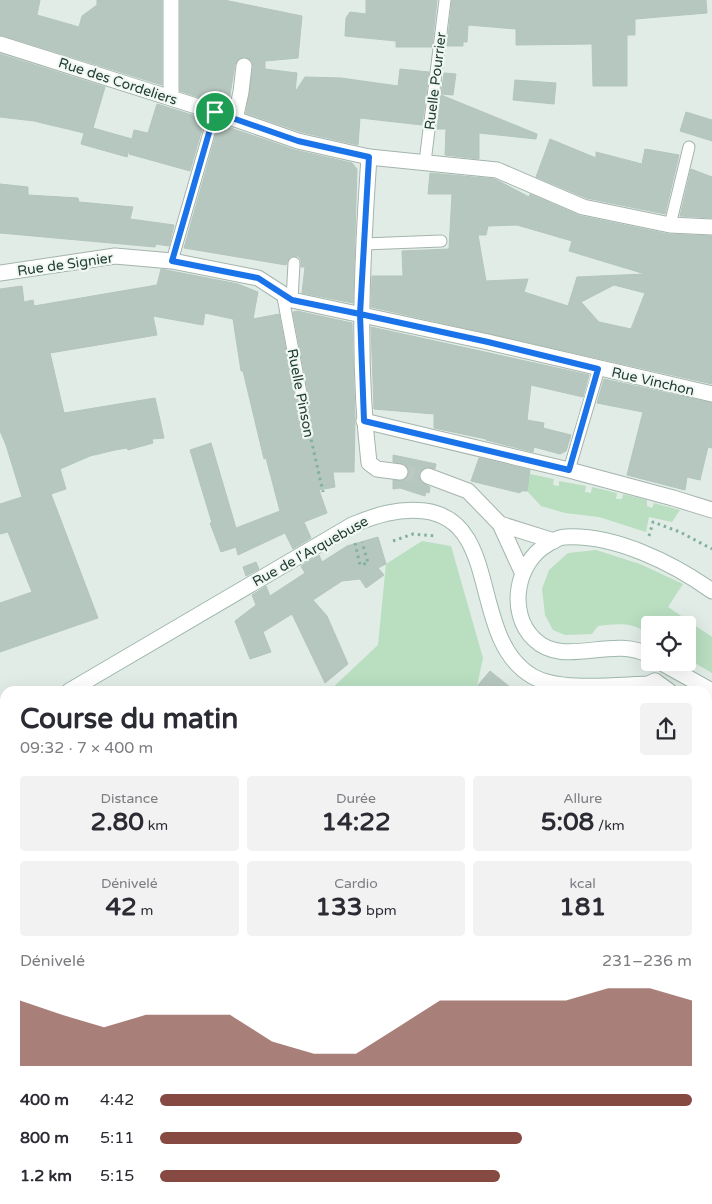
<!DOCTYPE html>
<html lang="fr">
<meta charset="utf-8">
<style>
:root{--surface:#fff;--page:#f2f2f3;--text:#2b2b33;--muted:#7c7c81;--accent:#864a42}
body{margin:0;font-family:"Varela Round",sans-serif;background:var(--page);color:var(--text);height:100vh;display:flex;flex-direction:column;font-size:19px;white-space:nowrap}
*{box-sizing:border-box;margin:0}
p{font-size:16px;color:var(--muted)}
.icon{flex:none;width:28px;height:28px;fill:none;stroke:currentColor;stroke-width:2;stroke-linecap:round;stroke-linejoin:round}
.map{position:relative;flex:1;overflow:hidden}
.details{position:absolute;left:0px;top:686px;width:712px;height:519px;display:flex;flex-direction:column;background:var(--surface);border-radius:15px 15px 0 0;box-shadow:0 5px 20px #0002}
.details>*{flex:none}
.tools{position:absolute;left:641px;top:616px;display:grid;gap:10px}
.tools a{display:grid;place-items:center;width:55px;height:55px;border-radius:5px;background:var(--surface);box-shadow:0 5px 20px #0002;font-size:25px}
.pin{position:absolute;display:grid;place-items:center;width:42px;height:42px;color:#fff;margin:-21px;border:2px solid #fff;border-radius:50%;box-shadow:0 1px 5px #0007}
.round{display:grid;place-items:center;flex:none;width:52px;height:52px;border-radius:5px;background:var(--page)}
.headline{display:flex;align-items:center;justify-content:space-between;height:85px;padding:0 20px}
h1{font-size:28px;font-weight:700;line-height:38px}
.metrics{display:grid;grid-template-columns:repeat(3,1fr);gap:8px;height:85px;padding:5px 20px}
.metrics div{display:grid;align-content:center;border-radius:5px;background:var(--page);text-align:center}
.metrics b{font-size:25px;font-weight:700}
.metrics small{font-size:14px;font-weight:400}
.metrics p{font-size:14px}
.chart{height:140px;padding:10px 20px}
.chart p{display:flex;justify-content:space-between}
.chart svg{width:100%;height:90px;margin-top:5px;fill:var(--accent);opacity:.7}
ul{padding:0 20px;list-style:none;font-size:16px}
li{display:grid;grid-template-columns:80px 60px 1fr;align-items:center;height:38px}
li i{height:12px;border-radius:6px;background:var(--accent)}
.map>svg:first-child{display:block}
.green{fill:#b9dec0}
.building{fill:#b6c7bf;stroke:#b3c6bd;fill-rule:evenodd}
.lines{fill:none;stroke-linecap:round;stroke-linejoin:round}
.street-tunnel{stroke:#bbc9c2;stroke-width:15;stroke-dasharray:15 8;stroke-linecap:butt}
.lane-casing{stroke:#a4b4ad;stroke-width:13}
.street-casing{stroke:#a4b4ad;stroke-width:17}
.secondary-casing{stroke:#9fb8ad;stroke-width:17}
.path{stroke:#80b19e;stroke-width:3;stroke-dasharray:2.5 4;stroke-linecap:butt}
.lane{stroke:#fff;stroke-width:11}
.street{stroke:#fff;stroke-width:15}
.secondary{stroke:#fff;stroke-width:15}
.route-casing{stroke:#fff;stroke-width:10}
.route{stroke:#1a73e8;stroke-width:6}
.labels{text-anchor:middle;stroke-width:4.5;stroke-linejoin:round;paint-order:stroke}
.street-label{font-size:14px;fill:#213d34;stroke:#f1f8f4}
</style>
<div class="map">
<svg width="712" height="1204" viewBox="0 0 712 1204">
<rect width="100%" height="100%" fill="#e1ece6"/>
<g class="green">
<path d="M530,474L554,479L553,485L559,486V481L586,486L585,492L591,493L592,487L617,493L616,499H622L623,494L647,500V506L652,508L654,503L680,510L672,522L649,517L646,532L599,517L565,513L541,506L527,491Z"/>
<path d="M422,541L451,546L483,658L476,691H329L378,645L386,564Z"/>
<path d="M596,550L640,564L683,584L668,607L712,637V673L688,659V625H650V636C634,621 618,624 598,626L592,634L565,635L553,630L545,615L542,589L549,570L568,553Z"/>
<path d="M712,799V962L708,960V801Z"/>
<path d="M5,873V1149L0,1161V874Z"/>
</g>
<g class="building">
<path d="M0,0H40L37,15L79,27L82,16L97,5V0H162V85L0,35Z"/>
<path d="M180,0H224L302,16L298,58L265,61V69L297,73L295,92L305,77L341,78L398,86L400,69L429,72L422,125L360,118L358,145L301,132L246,113L253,67L252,62L246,57L240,58L235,64L228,107L180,91Z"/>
<path d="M366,0H437L432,47H396V41L345,36L346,18L350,12L366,14Z"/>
<path d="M452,0H706L707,13L635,19V35H627V86H593L592,44L516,45V29L468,25L467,42H463V46H447Z"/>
<path d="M0,54L105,87L93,128L132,139L134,130L148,133L157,104L205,119L190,171L129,154L131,141L127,157L81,144L84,133L34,121L0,117Z"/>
<path d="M444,73L456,74L453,95L441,94Z"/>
<path d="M515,80L556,83L554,104L513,100Z"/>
<path d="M441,95L537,134L536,139L479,133V159L445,155L446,129H437Z"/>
<path d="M686,112L712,120V141L680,131Z"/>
<path d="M219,124L295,150L352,163L357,169L353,303L302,293L305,267H301V260L298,256L290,257L286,265L184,248Z"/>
<path d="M550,139L596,158V152L642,164L645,149L679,155L665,214L586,198L536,177Z"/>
<path d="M691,169L712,177V218L680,216Z"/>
<path d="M430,173L495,179L529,197L530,194L581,216L668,234L712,236V384L371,307L372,276H403L402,251L449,249L452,194H428ZM517,225L572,241L569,251L645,274L577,277L568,306L524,292L528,279L486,281L478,235H486L488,226ZM614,285L645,293L631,329L599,322L581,302Z"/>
<path d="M0,184L28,187V195L78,198L79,202L133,207L130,219L174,225L169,246L156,244L155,247L0,233Z"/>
<path d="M161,269L238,284L258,292L253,319L279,314L294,394L299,400L306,398L308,392L293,312L297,311L352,323L355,418L354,472H333L335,487L319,490L327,513L304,522L311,538L293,549L285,533L238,555L236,547L221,552L210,523H212L190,450L211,443L236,528L280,511L266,458L264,459L243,371H241L233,319L205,313L203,325L153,316L157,335L50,353L64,413L155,398L164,438L152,439L153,443L128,450L127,448L115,450L90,456L60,469L66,489L51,494L98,618L0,652V603L32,592L8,532L0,534V504L22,497L6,445L0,431V289L22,286L24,302L33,300L34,306L157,285Z"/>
<path d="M371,327L589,375L583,397L531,385L527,420L544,423L543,428L571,435L566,451L560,454L534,447L533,452L486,440V439L434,428V414L374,409Z"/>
<path d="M604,379L712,403V448L708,447L700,480L687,477L685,490L627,475L643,412L597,403Z"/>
<path d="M393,455L436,464L435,469L426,467L419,473L421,482L430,487L429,493L426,492L425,496L400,488L393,489V480H404L409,473L405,464L393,462Z"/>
<path d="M479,458L530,470L527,491H521L520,493L471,481Z"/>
<path d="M378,537L386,564L378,568L384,575L366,588L360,579L342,581L313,600L327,616L348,664L325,683L292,614L263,632L271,652L250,659L235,621L256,605L252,595L266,586L270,596L305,573L301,566L319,555L322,562L347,546Z"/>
<path d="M256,562L259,569L246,576L243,567Z"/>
<path d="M490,671L515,691H473Z"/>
</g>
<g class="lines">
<path class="street-tunnel" d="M400,472L428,476"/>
<defs>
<g id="lane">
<path d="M425,162L445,0"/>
<path d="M670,225L689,147"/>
<path d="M364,244L441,241"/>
<path d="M172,261L215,112"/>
<path d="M282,292L301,393"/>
<path d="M292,300L294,263"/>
<path d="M569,470L599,369"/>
<path d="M347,1200L352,1204"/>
</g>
<g id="street">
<path d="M171,0V97"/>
<path d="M0,44L215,112L298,141L369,157L497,170L583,207L670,225L712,227"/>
<path d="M235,119L241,92L244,66"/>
<path d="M369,157C362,259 357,361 369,463L377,469L400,472"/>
<path d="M0,273L115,256L172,261L258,278L292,300L488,342L712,394"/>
<path d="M364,421L569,470L673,498L712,510"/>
<path d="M428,476L468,491L500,524L522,572"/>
<path d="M500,524L554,541"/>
<path d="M508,1200L510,1204"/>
<path d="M460,1204L462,1200"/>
</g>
<g id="secondary">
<path d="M650,656C614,634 564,669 534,639C507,613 516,562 548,544C553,541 559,537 565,537C614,534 673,563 712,591"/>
<path d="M660,662L712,691"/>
<path d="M655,681L669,691"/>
<path d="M69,691L352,525C376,515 398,508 425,511C502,521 469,639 532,676C559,692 616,685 648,684L655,681"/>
<path d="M708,720L712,723"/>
<path d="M0,732L5,729"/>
<path d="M708,986L712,988"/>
<path d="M597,1200L601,1204"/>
</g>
</defs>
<use href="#lane" class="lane-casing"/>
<use href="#street" class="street-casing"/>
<use href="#secondary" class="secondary-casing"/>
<g class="path">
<path d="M304,408L323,492"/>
<path d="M649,536L653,522L680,532L712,549"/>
<path d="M393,541L413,534L435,536"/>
<path d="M355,543L360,565L368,563L362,542"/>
<path d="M0,849L5,864"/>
<path d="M0,920H5"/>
<path d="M708,1103L712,1105"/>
</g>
<use href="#lane" class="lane"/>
<use href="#street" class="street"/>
<use href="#secondary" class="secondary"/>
</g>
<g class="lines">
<defs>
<path id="route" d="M215,112L172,261L258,278L292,300L360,314L364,421L569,470L598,369L488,342L360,314L369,157L298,141L215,112"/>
</defs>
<use href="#route" class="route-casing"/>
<use href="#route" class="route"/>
</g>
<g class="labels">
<g class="street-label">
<text transform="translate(118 81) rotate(18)" y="5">Rue des Cordeliers</text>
<text transform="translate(435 81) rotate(-83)" y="5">Ruelle Pourrier</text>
<text transform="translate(65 264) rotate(-8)" y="5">Rue de Signier</text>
<text transform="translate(653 381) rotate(13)" y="5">Rue Vinchon</text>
<text transform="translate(301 393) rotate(79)" y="5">Ruelle Pinson</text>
<text transform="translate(310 551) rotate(-29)" y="5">Rue de l'Arquebuse</text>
</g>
</g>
</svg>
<div class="tools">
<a><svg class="icon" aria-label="locate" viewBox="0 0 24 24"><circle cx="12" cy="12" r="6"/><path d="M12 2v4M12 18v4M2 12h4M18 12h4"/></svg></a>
</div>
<div class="pin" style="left:215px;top:112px;background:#1e9e55"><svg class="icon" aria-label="arrive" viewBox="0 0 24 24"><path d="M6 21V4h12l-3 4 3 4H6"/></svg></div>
<section class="details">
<div class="headline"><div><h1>Course du matin</h1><p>09:32 · 7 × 400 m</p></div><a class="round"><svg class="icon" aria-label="share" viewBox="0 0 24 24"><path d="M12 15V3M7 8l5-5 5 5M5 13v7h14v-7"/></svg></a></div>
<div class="metrics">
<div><p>Distance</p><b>2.80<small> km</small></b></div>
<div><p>Durée</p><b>14:22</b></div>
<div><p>Allure</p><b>5:08<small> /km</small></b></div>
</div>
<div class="metrics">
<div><p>Dénivelé</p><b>42<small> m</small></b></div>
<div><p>Cardio</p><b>133<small> bpm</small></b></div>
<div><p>kcal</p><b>181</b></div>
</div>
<div class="chart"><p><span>Dénivelé</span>231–236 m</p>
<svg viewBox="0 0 160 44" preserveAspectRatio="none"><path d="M0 44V12L10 19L20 25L30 19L40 19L50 19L60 32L70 38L80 38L90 25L100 12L110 12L120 12L130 12L140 6L150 6L160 12V44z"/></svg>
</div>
<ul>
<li><b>400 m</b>4:42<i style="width:100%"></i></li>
<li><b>800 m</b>5:11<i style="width:68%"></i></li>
<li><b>1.2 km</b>5:15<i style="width:64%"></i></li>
</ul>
</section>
</div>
